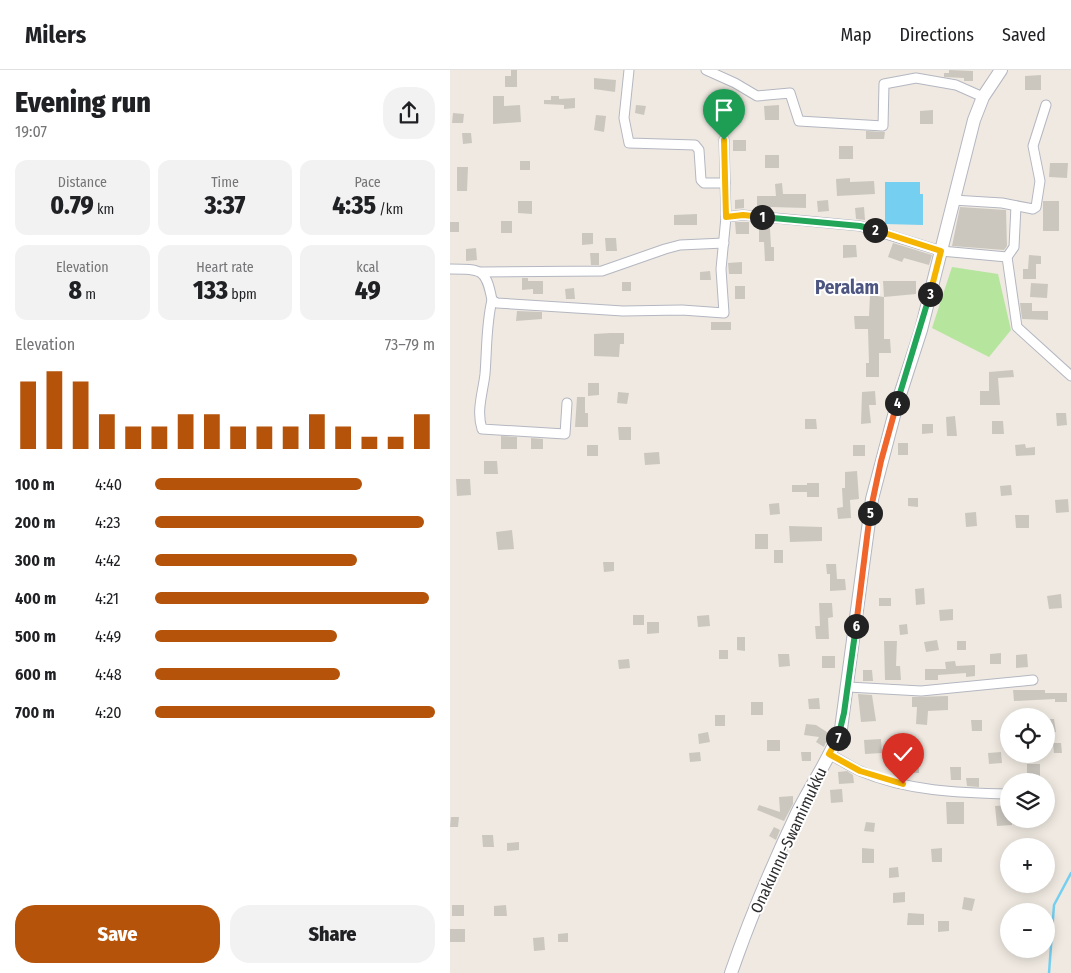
<!DOCTYPE html>
<meta charset="utf-8">
<style>
:root{--surface:#fff;--page:#f2f2f2;--text:#202124;--muted:#757577;--line:#e0e0e0;--accent:#b45309}
body{margin:0;font-family:"Fira Sans Condensed",sans-serif;background:var(--page);color:var(--text);height:100vh;display:flex;flex-direction:column;font-size:19px;white-space:nowrap}
*{box-sizing:border-box;margin:0}
p{font-size:16px;color:var(--muted)}
.icon{flex:none;width:28px;height:28px;fill:none;stroke:currentColor;stroke-width:2;stroke-linecap:round;stroke-linejoin:round}
.map{position:relative;flex:1;overflow:hidden}
.panel{display:flex;flex-direction:column;background:var(--surface);width:450px}
.panel>*{flex:none}
.tools{position:absolute;left:550px;top:638px;display:grid;gap:10px}
.tools a{display:grid;place-items:center;width:55px;height:55px;border-radius:50%;background:var(--surface);box-shadow:0 2px 12px #0003;font-size:25px}
.pin{position:absolute;display:grid;place-items:center;width:42px;height:42px;color:#fff;margin:-51px -21px;border-radius:50% 50% 50% 0;rotate:-45deg;box-shadow:0 0 5px #0007}
.pin .icon{rotate:45deg}
.km{position:absolute;width:25px;height:25px;margin:-12px;border-radius:50%;background:#222;color:#fff;font-size:14px;line-height:25px;text-align:center}
.round{display:grid;place-items:center;flex:none;width:52px;height:52px;border-radius:20px;background:var(--page)}
.head{display:flex;align-items:center;justify-content:space-between;height:85px;padding:0 15px}
h1{font-size:28px;font-weight:800;line-height:38px}
.stats{display:grid;grid-template-columns:repeat(3,1fr);gap:8px;height:85px;padding:5px 15px}
.stats div{display:grid;align-content:center;border-radius:12px;background:var(--page);text-align:center}
.stats b{font-size:25px;font-weight:800}
.stats small{font-size:14px;font-weight:400}
.stats p{font-size:14px}
.chart{height:140px;padding:10px 15px}
.chart p{display:flex;justify-content:space-between}
.chart svg{width:100%;height:90px;margin-top:5px;stroke:var(--accent);stroke-width:6}
.primary-button{display:flex;gap:10px;margin-top:auto;padding:10px 15px}
.primary-button a{flex:1;height:58px;border-radius:20px;background:var(--accent);color:#fff;font-size:20px;font-weight:800;line-height:58px;text-align:center}
.primary-button a+a{background:var(--page);color:var(--text)}
ul{padding:0 15px;list-style:none;font-size:16px}
li{display:grid;grid-template-columns:80px 60px 1fr;align-items:center;height:38px}
li i{height:12px;border-radius:6px;background:var(--accent)}
header{display:flex;align-items:center;gap:30px;box-sizing:border-box;height:70px;padding:0 25px;background:var(--surface);border-bottom:1px solid var(--line)}
header strong{font-size:24px}
nav{display:flex;gap:28px;margin-inline-start:auto;font-size:18px}
main{display:flex;flex:1;min-height:0}
.map>svg:first-child{display:block}
.green{fill:#b6e59e}
.water{fill:#75cff0}
.lines{fill:none;stroke-linecap:round;stroke-linejoin:round}
.stream{stroke:#75cff0;stroke-width:2.5}
.building{fill:#cbc7bf}
.street-casing{stroke:#b4b7c1;stroke-width:11}
.secondary-casing{stroke:#b4b7c1;stroke-width:14}
.street{stroke:#fff;stroke-width:9}
.secondary{stroke:#fff;stroke-width:12}
.split-1-casing{stroke:#fff;stroke-width:10}
.split-2-casing{stroke:#fff;stroke-width:10}
.split-3-casing{stroke:#fff;stroke-width:10}
.split-4-casing{stroke:#fff;stroke-width:10}
.split-5-casing{stroke:#fff;stroke-width:10}
.split-6-casing{stroke:#fff;stroke-width:10}
.split-7-casing{stroke:#fff;stroke-width:10}
.split-8-casing{stroke:#fff;stroke-width:10}
.split-1{stroke:#f5b400;stroke-width:6}
.split-2{stroke:#22a559;stroke-width:6}
.split-3{stroke:#f5b400;stroke-width:6}
.split-4{stroke:#22a559;stroke-width:6}
.split-5{stroke:#f0652b;stroke-width:6}
.split-6{stroke:#f0652b;stroke-width:6}
.split-7{stroke:#22a559;stroke-width:6}
.split-8{stroke:#f5b400;stroke-width:6}
.labels{text-anchor:middle;stroke-width:4;stroke-linejoin:round;paint-order:stroke}
.street-label{font-size:16px;fill:#2e2e2e;stroke:#fff}
.quarter-label{font-size:19px;font-weight:bold;fill:#4d5680;stroke:#fff}
</style>
<header>
<strong>Milers</strong>
<nav><a>Map</a><a>Directions</a><a>Saved</a></nav>
</header>
<main>
<section class="panel">
<div class="head"><div><h1>Evening run</h1><p>19:07</p></div><a class="round"><svg class="icon" aria-label="share" viewBox="0 0 24 24"><path d="M12 15V3M7 8l5-5 5 5M5 13v7h14v-7"/></svg></a></div>
<div class="stats">
<div><p>Distance</p><b>0.79<small> km</small></b></div>
<div><p>Time</p><b>3:37</b></div>
<div><p>Pace</p><b>4:35<small> /km</small></b></div>
</div>
<div class="stats">
<div><p>Elevation</p><b>8<small> m</small></b></div>
<div><p>Heart rate</p><b>133<small> bpm</small></b></div>
<div><p>kcal</p><b>49</b></div>
</div>
<div class="chart"><p><span>Elevation</span>73–79 m</p>
<svg viewBox="0 0 160 44" preserveAspectRatio="none"><path d="M5 44V11M15 44V6M25 44V11M35 44V27M45 44V33M55 44V33M65 44V27M75 44V27M85 44V33M95 44V33M105 44V33M115 44V27M125 44V33M135 44V38M145 44V38M155 44V27"/></svg>
</div>
<ul>
<li><b>100 m</b>4:40<i style="width:74%"></i></li>
<li><b>200 m</b>4:23<i style="width:96%"></i></li>
<li><b>300 m</b>4:42<i style="width:72%"></i></li>
<li><b>400 m</b>4:21<i style="width:98%"></i></li>
<li><b>500 m</b>4:49<i style="width:65%"></i></li>
<li><b>600 m</b>4:48<i style="width:66%"></i></li>
<li><b>700 m</b>4:20<i style="width:100%"></i></li>
</ul>
<div class="primary-button"><a>Save</a><a>Share</a></div>
</section>
<div class="map">
<svg width="621" height="903" viewBox="0 0 621 903">
<rect width="100%" height="100%" fill="#efe9e1"/>
<path class="green" d="M502,197L548,204L561,260L539,287L482,258Z"/>
<path class="water" d="M435,112H470V124H473V155L435,154Z"/>
<g class="lines">
<path class="stream" d="M599,903L604,835L621,803"/>
</g>
<g class="building">
<path d="M61,0H67V17H55V6H61Z"/>
<path d="M499,0L523,1V11H514V8L494,7V3H499Z"/>
<path d="M591,5V20H575V6Z"/>
<path d="M144,8L166,10L165,22L144,19Z"/>
<path d="M43,26H54V36L70,35L71,52L43,54Z"/>
<path d="M101,26H109V29L125,28V38L114,39V35L94,34V30H101Z"/>
<path d="M186,35L196,36L194,45L185,43Z"/>
<path d="M329,35V50H315L314,36Z"/>
<path d="M483,40V54H470V41Z"/>
<path d="M3,43L14,44L13,53H2Z"/>
<path d="M146,45L156,46L154,62L144,60Z"/>
<path d="M416,61L435,62L434,69H416Z"/>
<path d="M12,63H21L22,73L13,74Z"/>
<rect x="283" y="70" width="13" height="11"/>
<rect x="389" y="76" width="14" height="13"/>
<rect x="315" y="85" width="14" height="13"/>
<rect x="70" y="91" width="10" height="9"/>
<path d="M600,93H618L617,108L599,107Z"/>
<path d="M7,97H18L17,121H7Z"/>
<path d="M400,108V112L424,111L425,124L387,126L386,109Z"/>
<path d="M332,113L333,124H356V138L321,137V140H307V126H326L325,114Z"/>
<path d="M294,129V138L285,139V130Z"/>
<path d="M378,130L379,141L368,142L367,131Z"/>
<path d="M68,131H82V144L68,143Z"/>
<rect x="593" y="131" width="16" height="30"/>
<path d="M414,137L415,150L406,149L405,138Z"/>
<path d="M510,137L556,140L557,176L554,180L502,176Z"/>
<path d="M247,144V155H224V145Z"/>
<rect x="51" y="151" width="11" height="12"/>
<rect x="0" y="152" width="9" height="10"/>
<path d="M285,152H299V164H286Z"/>
<path d="M309,158H320L321,177H324V191H315L314,172H309Z"/>
<path d="M132,163H143V174L132,175Z"/>
<path d="M155,168H166L167,181H156Z"/>
<path d="M443,173L482,185L479,195L454,188L452,192L438,187Z"/>
<path d="M393,175H406L407,187L393,188Z"/>
<path d="M26,178L27,190L16,191V179Z"/>
<path d="M140,183H149V195H141Z"/>
<path d="M579,185L591,186V194H586V209H573V199H578Z"/>
<path d="M292,192V204H279L278,193Z"/>
<path d="M260,201L261,210H250V202Z"/>
<path d="M72,208H78V211H93V224H83V219L72,220Z"/>
<path d="M433,211H466V224L434,227Z"/>
<rect x="172" y="212" width="9" height="9"/>
<path d="M581,213L598,214L597,228L580,227Z"/>
<rect x="285" y="216" width="10" height="13"/>
<path d="M124,218L125,229H116L115,219Z"/>
<path d="M420,225L434,227V269H440L441,283H429V307H416V293H419L418,259H405L404,246H419Z"/>
<path d="M570,233H582V241H598V250L572,249Z"/>
<path d="M67,241L92,242V249L66,251Z"/>
<rect x="261" y="252" width="20" height="8"/>
<path d="M160,263H174V274H170L169,287L144,286V264Z"/>
<path d="M563,300L564,307L548,308L550,335H530V321H539V302Z"/>
<path d="M138,313H149V325L138,326Z"/>
<path d="M425,321L426,335H419L421,353L411,354L412,322Z"/>
<path d="M168,322L179,323L177,334L167,333Z"/>
<path d="M127,327H135V343H138V357H125Z"/>
<path d="M606,343H616L617,355L607,356Z"/>
<path d="M505,346L507,366H497L496,347Z"/>
<path d="M355,349H366L367,359H355Z"/>
<path d="M542,351H553L554,364H542Z"/>
<path d="M472,354H483V363L472,364Z"/>
<path d="M168,357H181V370H169Z"/>
<path d="M51,366L67,367V379H51Z"/>
<path d="M81,368L93,369V379H81Z"/>
<rect x="448" y="373" width="10" height="12"/>
<path d="M575,374L576,378L585,377V385L566,386L565,375Z"/>
<rect x="137" y="375" width="11" height="11"/>
<rect x="403" y="375" width="12" height="11"/>
<path d="M209,382L210,394L195,395L194,383Z"/>
<path d="M34,391H47L48,404H34Z"/>
<path d="M407,401L409,429L400,430L401,448L388,449L387,438L393,437L392,418H395V402Z"/>
<path d="M6,409H20L21,425L7,426Z"/>
<path d="M357,413H369V427H357V422H342V415H357Z"/>
<path d="M561,415L562,425L551,426L550,416Z"/>
<path d="M458,428H468V437L458,436Z"/>
<path d="M618,429L619,442L606,443L605,430Z"/>
<path d="M329,433L330,444L320,445L319,434Z"/>
<path d="M526,442L527,456L516,457L515,443Z"/>
<path d="M565,445H579V458H566Z"/>
<path d="M339,456L372,457V471L340,472Z"/>
<path d="M62,460L64,479L48,480L46,462Z"/>
<rect x="305" y="464" width="13" height="15"/>
<rect x="324" y="480" width="9" height="13"/>
<path d="M153,492H164V501L154,502Z"/>
<path d="M376,494H386L387,509H395L396,520L380,521V504H377Z"/>
<path d="M474,518L475,534L466,535L465,519Z"/>
<path d="M611,524L612,538L599,539L597,526Z"/>
<rect x="429" y="528" width="12" height="8"/>
<path d="M369,533H382L383,547L378,548L379,569H366L365,556H370Z"/>
<path d="M503,539V550L490,551L489,540Z"/>
<rect x="183" y="545" width="11" height="10"/>
<path d="M259,545L260,556L248,557L247,546Z"/>
<path d="M197,552H209V563L197,564Z"/>
<path d="M457,554L458,564L450,565L449,555Z"/>
<path d="M287,567H295V581L287,580Z"/>
<path d="M487,570L489,580L476,582L474,572Z"/>
<path d="M434,571H447L446,596H450L451,610H435Z"/>
<rect x="507" y="571" width="9" height="9"/>
<rect x="269" y="580" width="9" height="9"/>
<path d="M551,583V594H540V584Z"/>
<path d="M328,584H339L340,596L329,597Z"/>
<path d="M577,584L578,597L566,598V585Z"/>
<rect x="372" y="586" width="13" height="12"/>
<path d="M179,589L180,598L169,599L168,590Z"/>
<path d="M505,591L506,596L525,595V606L516,607V603L488,605V610H475V599H496L495,592Z"/>
<path d="M413,600H422L423,611H413Z"/>
<path d="M563,620H595V623H617V632H605V629L564,631Z"/>
<path d="M408,624L422,625L426,651L411,652Z"/>
<path d="M498,626V640L478,641L477,655L466,654L467,637H462V627Z"/>
<path d="M369,628L370,639H359L358,629Z"/>
<rect x="301" y="632" width="12" height="13"/>
<rect x="265" y="645" width="10" height="11"/>
<path d="M596,649H604L606,662L596,663Z"/>
<path d="M521,650H532V661H522Z"/>
<path d="M356,654L366,655L380,664L374,677L366,672L369,667L354,665Z"/>
<path d="M258,662L260,672L249,674L248,664Z"/>
<path d="M431,669L432,683L415,684L414,670Z"/>
<rect x="317" y="670" width="13" height="11"/>
<path d="M603,673H611L612,683H604Z"/>
<path d="M250,682L251,691L240,692L239,683Z"/>
<path d="M351,682H361V691H352Z"/>
<path d="M551,682L552,693L539,694L538,683Z"/>
<rect x="456" y="691" width="13" height="12"/>
<rect x="577" y="694" width="13" height="13"/>
<path d="M500,697H511V710H501Z"/>
<path d="M397,701L403,705L404,713L389,714L388,702Z"/>
<path d="M516,708H529V717L517,716Z"/>
<path d="M392,719L393,732L381,733L380,720Z"/>
<path d="M343,726V734L334,751L307,740L309,735L330,742L329,727Z"/>
<path d="M496,732H514V754H497Z"/>
<path d="M559,735V749H562V755L547,756L545,736Z"/>
<path d="M1,747H9L8,757H0Z"/>
<path d="M416,752L425,753L424,762L414,761Z"/>
<path d="M324,757L330,760L326,770L319,766Z"/>
<path d="M32,765H43L44,777H33Z"/>
<path d="M69,772V780L57,781V773Z"/>
<path d="M412,778L424,779V793H412Z"/>
<path d="M492,778V792H482L481,779Z"/>
<path d="M448,797L449,807L439,808V798Z"/>
<path d="M455,822V832L443,833V823Z"/>
<path d="M514,827L525,829L522,841L512,839Z"/>
<rect x="2" y="835" width="12" height="11"/>
<path d="M56,835L57,846H44V836Z"/>
<path d="M458,843L474,844V855H457Z"/>
<path d="M488,851H499V861L488,862Z"/>
<rect x="0" y="859" width="15" height="13"/>
<path d="M118,863V872H108V864Z"/>
<path d="M94,867L95,880L84,881L83,868Z"/>
</g>
<g class="lines">
<defs>
<g id="street">
<path d="M179,0L174,48L179,73L245,75L249,80L251,110L254,113H275"/>
<path d="M256,0L285,13L307,26L340,23L349,51L433,56L434,14L466,8L506,15L533,27"/>
<path d="M274,70L276,147"/>
<path d="M503,130L552,133L583,139L586,137L590,111L583,76L596,35"/>
<path d="M557,187L564,177L566,136"/>
<path d="M0,199C32,199 36,199 42,230L47,233L173,241L232,240L274,243L271,199L276,147L293,145L410,156L491,181L557,187L567,257L621,306"/>
<path d="M31,202L152,201L215,179L230,175L274,173"/>
<path d="M42,230C36,255 37,279 35,304C33,322 26,341 32,359L115,364L117,333"/>
<path d="M398,617L471,621L583,610"/>
<path d="M379,684C389,689 399,696 410,701C457,721 508,723 559,724"/>
</g>
<path id="secondary" d="M281,903C300,848 322,796 347,743C361,715 380,688 391,659L422,429L447,334L471,260L524,50L533,27L551,0"/>
</defs>
<use href="#street" class="street-casing"/>
<use href="#secondary" class="secondary-casing"/>
<use href="#street" class="street"/>
<use href="#secondary" class="secondary"/>
</g>
<g class="lines">
<defs>
<path id="split-1" d="M274,70L276,147L293,145L312,147"/>
<path id="split-2" d="M312,147L410,156L425,160"/>
<path id="split-3" d="M425,160L491,181L480,224"/>
<path id="split-4" d="M447,333L480,224"/>
<path id="split-5" d="M420,443L431,391L447,333"/>
<path id="split-6" d="M406,556L420,443"/>
<path id="split-7" d="M388,668L394,643L406,556"/>
<path id="split-8" d="M388,668L379,684L410,701L453,714"/>
</defs>
<use href="#split-1" class="split-1-casing"/>
<use href="#split-2" class="split-2-casing"/>
<use href="#split-3" class="split-3-casing"/>
<use href="#split-4" class="split-4-casing"/>
<use href="#split-5" class="split-5-casing"/>
<use href="#split-6" class="split-6-casing"/>
<use href="#split-7" class="split-7-casing"/>
<use href="#split-8" class="split-8-casing"/>
<use href="#split-1" class="split-1"/>
<use href="#split-2" class="split-2"/>
<use href="#split-3" class="split-3"/>
<use href="#split-4" class="split-4"/>
<use href="#split-5" class="split-5"/>
<use href="#split-6" class="split-6"/>
<use href="#split-7" class="split-7"/>
<use href="#split-8" class="split-8"/>
</g>
<g class="labels">
<g class="street-label">
<text transform="translate(338 770) rotate(-65)" y="6">Onakunnu-Swamimukku</text>
</g>
<g class="quarter-label">
<text x="397" y="224">Peralam</text>
</g>
</g>
</svg>
<div class="tools">
<a><svg class="icon" aria-label="locate" viewBox="0 0 24 24"><circle cx="12" cy="12" r="6"/><path d="M12 2v4M12 18v4M2 12h4M18 12h4"/></svg></a>
<a><svg class="icon" aria-label="layers" viewBox="0 0 24 24"><path d="M12 4l9 5-9 5-9-5zM3 14l9 5 9-5"/></svg></a>
<a>+</a>
<a>−</a>
</div>
<div class="pin" style="left:274px;top:70px;background:#1e9e55"><svg class="icon" aria-label="arrive" viewBox="0 0 24 24"><path d="M6 21V4h12l-3 4 3 4H6"/></svg></div>
<div class="pin" style="left:453px;top:714px;background:#d93025"><svg class="icon" aria-label="check" viewBox="0 0 24 24"><path d="M5 12l5 5 9-10"/></svg></div>
<b class="km" style="left:312px;top:147px">1</b>
<b class="km" style="left:425px;top:160px">2</b>
<b class="km" style="left:480px;top:224px">3</b>
<b class="km" style="left:447px;top:333px">4</b>
<b class="km" style="left:420px;top:443px">5</b>
<b class="km" style="left:406px;top:556px">6</b>
<b class="km" style="left:388px;top:668px">7</b>
</div>
</main>
